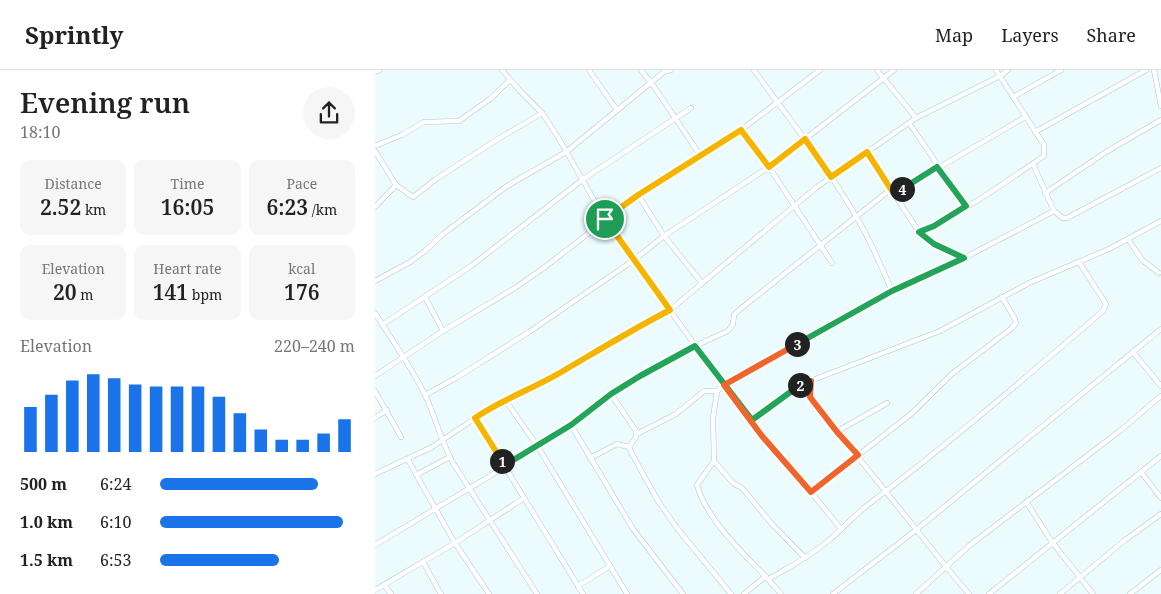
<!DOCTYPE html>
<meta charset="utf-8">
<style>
:root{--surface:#fff;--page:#f6f6f6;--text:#222;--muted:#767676;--line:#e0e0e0;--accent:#1a73e8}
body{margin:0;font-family:"Noto Serif",serif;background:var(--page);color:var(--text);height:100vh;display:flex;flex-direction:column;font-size:19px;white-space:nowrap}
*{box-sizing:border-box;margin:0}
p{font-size:16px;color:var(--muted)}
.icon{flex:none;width:28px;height:28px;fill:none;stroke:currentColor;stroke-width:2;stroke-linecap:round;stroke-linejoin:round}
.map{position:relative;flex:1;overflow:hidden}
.panel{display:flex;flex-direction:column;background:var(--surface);width:375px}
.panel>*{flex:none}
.pin{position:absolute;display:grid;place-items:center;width:42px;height:42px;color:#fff;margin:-21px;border:2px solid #fff;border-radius:50%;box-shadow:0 1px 5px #0007}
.km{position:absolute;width:25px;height:25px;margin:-12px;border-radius:50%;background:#222;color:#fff;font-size:14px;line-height:25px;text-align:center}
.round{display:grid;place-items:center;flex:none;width:52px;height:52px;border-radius:26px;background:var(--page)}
.summary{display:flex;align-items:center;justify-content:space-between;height:85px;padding:0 20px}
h1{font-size:28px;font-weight:600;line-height:38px}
.figures{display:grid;grid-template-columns:repeat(3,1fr);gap:8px;height:85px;padding:5px 20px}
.figures div{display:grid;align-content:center;border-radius:10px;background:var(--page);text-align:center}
.figures b{font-size:21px;font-weight:600}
.figures small{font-size:14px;font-weight:400}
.figures p{font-size:14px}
.chart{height:140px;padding:10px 20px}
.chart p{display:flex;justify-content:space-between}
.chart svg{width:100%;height:90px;margin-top:5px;stroke:var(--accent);stroke-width:6}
ul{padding:0 20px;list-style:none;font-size:16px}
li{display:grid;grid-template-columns:80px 60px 1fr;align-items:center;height:38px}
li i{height:12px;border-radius:6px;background:var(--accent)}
header{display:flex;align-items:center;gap:30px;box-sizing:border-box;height:70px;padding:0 25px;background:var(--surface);border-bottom:1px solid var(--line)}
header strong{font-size:24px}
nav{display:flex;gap:28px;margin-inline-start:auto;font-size:18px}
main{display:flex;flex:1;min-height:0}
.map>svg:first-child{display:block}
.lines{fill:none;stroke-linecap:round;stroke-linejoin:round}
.street-casing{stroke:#b0c7cc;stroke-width:5.5}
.street{stroke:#fff;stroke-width:4.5}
.split-1-casing{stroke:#fff;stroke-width:10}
.split-2-casing{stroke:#fff;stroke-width:10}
.split-3-casing{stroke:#fff;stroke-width:10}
.split-4-casing{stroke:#fff;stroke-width:10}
.split-5-casing{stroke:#fff;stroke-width:10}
.split-1{stroke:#f5b400;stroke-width:6}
.split-2{stroke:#22a559;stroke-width:6}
.split-3{stroke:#f0652b;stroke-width:6}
.split-4{stroke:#22a559;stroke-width:6}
.split-5{stroke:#f5b400;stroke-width:6}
</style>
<header>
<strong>Sprintly</strong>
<nav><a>Map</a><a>Layers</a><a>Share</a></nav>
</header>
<main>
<section class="panel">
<div class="summary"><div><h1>Evening run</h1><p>18:10</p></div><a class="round"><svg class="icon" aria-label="share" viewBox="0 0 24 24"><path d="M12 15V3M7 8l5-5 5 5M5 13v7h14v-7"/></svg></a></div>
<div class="figures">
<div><p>Distance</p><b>2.52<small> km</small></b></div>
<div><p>Time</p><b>16:05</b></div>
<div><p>Pace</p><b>6:23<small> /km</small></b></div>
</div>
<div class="figures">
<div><p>Elevation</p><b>20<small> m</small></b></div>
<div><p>Heart rate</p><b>141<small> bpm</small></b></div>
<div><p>kcal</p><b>176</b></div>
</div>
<div class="chart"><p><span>Elevation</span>220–240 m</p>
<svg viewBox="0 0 160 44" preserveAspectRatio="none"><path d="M5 44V22M15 44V16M25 44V9M35 44V6M45 44V8M55 44V11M65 44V12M75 44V12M85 44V12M95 44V17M105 44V25M115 44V33M125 44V38M135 44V38M145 44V35M155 44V28"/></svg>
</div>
<ul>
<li><b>500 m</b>6:24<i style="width:81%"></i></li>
<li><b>1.0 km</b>6:10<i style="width:94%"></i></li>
<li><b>1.5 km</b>6:53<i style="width:61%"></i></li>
</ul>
</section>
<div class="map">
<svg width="786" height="524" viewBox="0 0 786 524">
<rect width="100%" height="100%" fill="#ecfbfe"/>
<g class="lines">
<defs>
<g id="street">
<path d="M127,0L145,21L167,43L183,67L230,149L339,302L377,351L387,366L427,411L466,459"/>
<path d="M214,0L242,40"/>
<path d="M266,0L280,18L325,85"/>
<path d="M379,0C414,49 452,96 482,148C496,171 506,196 517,221"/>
<path d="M502,0L541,48"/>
<path d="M779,0L786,36"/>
<path d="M0,2L5,0"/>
<path d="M638,27L686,0"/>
<path d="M534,53L591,136"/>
<path d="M366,60L394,97L457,193"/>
<path d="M660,62L771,0"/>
<path d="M0,76L27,65L49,52L84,51L115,29L135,10"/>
<path d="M0,81L21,115L38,127L61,109L123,69L167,43"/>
<path d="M492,82L544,162L559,174L589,188"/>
<path d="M658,94L679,141L688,148H692L786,98"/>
<path d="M670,123L731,82L786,50"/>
<path d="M519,124L650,47"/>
<path d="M263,125L289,166L327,213"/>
<path d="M0,137L21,115"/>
<path d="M544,162C588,143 629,113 669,86V75L621,0"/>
<path d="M753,169L767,190L784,203"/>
<path d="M0,211L35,192L50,181L68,164L132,116L191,82L290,1L296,0"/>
<path d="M50,227L68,261"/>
<path d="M0,243C17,270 36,296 50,325C61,348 66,371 78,393L162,524"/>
<path d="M7,255L96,196L207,110L316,38"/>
<path d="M758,282L786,316"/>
<path d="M0,306L68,261L140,218L170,197L263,125L366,60L445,0"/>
<path d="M425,315L581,509L594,524"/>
<path d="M0,321L26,367"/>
<path d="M342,321L338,348L339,391L322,415C334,457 379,491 406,524"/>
<path d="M236,324L261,361V367L254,377L256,382L283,431L302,458L356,524"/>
<path d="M50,325L81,308L154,262L259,190L289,166L394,97L519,0"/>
<path d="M435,327L436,311"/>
<path d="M131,331L163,377L252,524"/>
<path d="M0,348L12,340"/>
<path d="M100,348L208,524"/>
<path d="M377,351L425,315L565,261L654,213L734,179L786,151"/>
<path d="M196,355L258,459L308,524"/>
<path d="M461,362L512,333"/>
<path d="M262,364L301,344L329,321H342L349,315L376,299L500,229L589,188L679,141"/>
<path d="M215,388L242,374L254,377"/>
<path d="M33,390L80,473L114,524"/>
<path d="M339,391L358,413L367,418L396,453L430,488"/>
<path d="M766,402L786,428"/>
<path d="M0,404L57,377L120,335L188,301L233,274L295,240L442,117L541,48L625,6L633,0"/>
<path d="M41,405L75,387"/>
<path d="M436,422L536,344L578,303L637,258L641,253L640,249L627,227"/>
<path d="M652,433L677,472L718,524"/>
<path d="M0,475L163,377L196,355L236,324L265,306L320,276L353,261L358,254L359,245L364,240L516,119"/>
<path d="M48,492L66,524"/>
<path d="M394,509C414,497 436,486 454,470C468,459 479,445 494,434C575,373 651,307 728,241L731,234L704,192"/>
<path d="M9,515L16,524"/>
<path d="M203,516L235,496"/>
<path d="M0,520L80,473L149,428"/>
<path d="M369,524L391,506"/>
<path d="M458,524L541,460L786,259"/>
<path d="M541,524L595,475L746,360L786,326"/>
<path d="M614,524L786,386"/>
<path d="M685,524L750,470L786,444"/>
<path d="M755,524L786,500"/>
</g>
</defs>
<use href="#street" class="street-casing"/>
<use href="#street" class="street"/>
</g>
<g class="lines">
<defs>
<path id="split-1" d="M127,391L100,348C127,329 160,318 188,301C224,280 258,259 295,240L230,149"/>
<path id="split-2" d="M127,391L130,395L196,355L236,324L265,306L320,276L377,350L425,315"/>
<path id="split-3" d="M422,274L349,315L387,366L436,422L483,385L462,362L435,327L436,311L425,315"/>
<path id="split-4" d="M422,274L517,221L589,188L559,174L544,162L559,156L591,136L562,97L527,119"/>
<path id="split-5" d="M230,149L263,125L366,60L394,97L430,69L456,107L492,82L519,124L527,119"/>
</defs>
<use href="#split-1" class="split-1-casing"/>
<use href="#split-2" class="split-2-casing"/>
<use href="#split-3" class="split-3-casing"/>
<use href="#split-4" class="split-4-casing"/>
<use href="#split-5" class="split-5-casing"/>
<use href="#split-1" class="split-1"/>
<use href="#split-2" class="split-2"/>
<use href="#split-3" class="split-3"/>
<use href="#split-4" class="split-4"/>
<use href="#split-5" class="split-5"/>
</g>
</svg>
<div class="pin" style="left:230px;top:149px;background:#1e9e55"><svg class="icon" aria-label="arrive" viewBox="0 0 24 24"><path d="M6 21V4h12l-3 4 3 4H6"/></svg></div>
<b class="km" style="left:127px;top:391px">1</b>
<b class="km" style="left:425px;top:315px">2</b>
<b class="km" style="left:422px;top:274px">3</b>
<b class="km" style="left:527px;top:119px">4</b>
</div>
</main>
